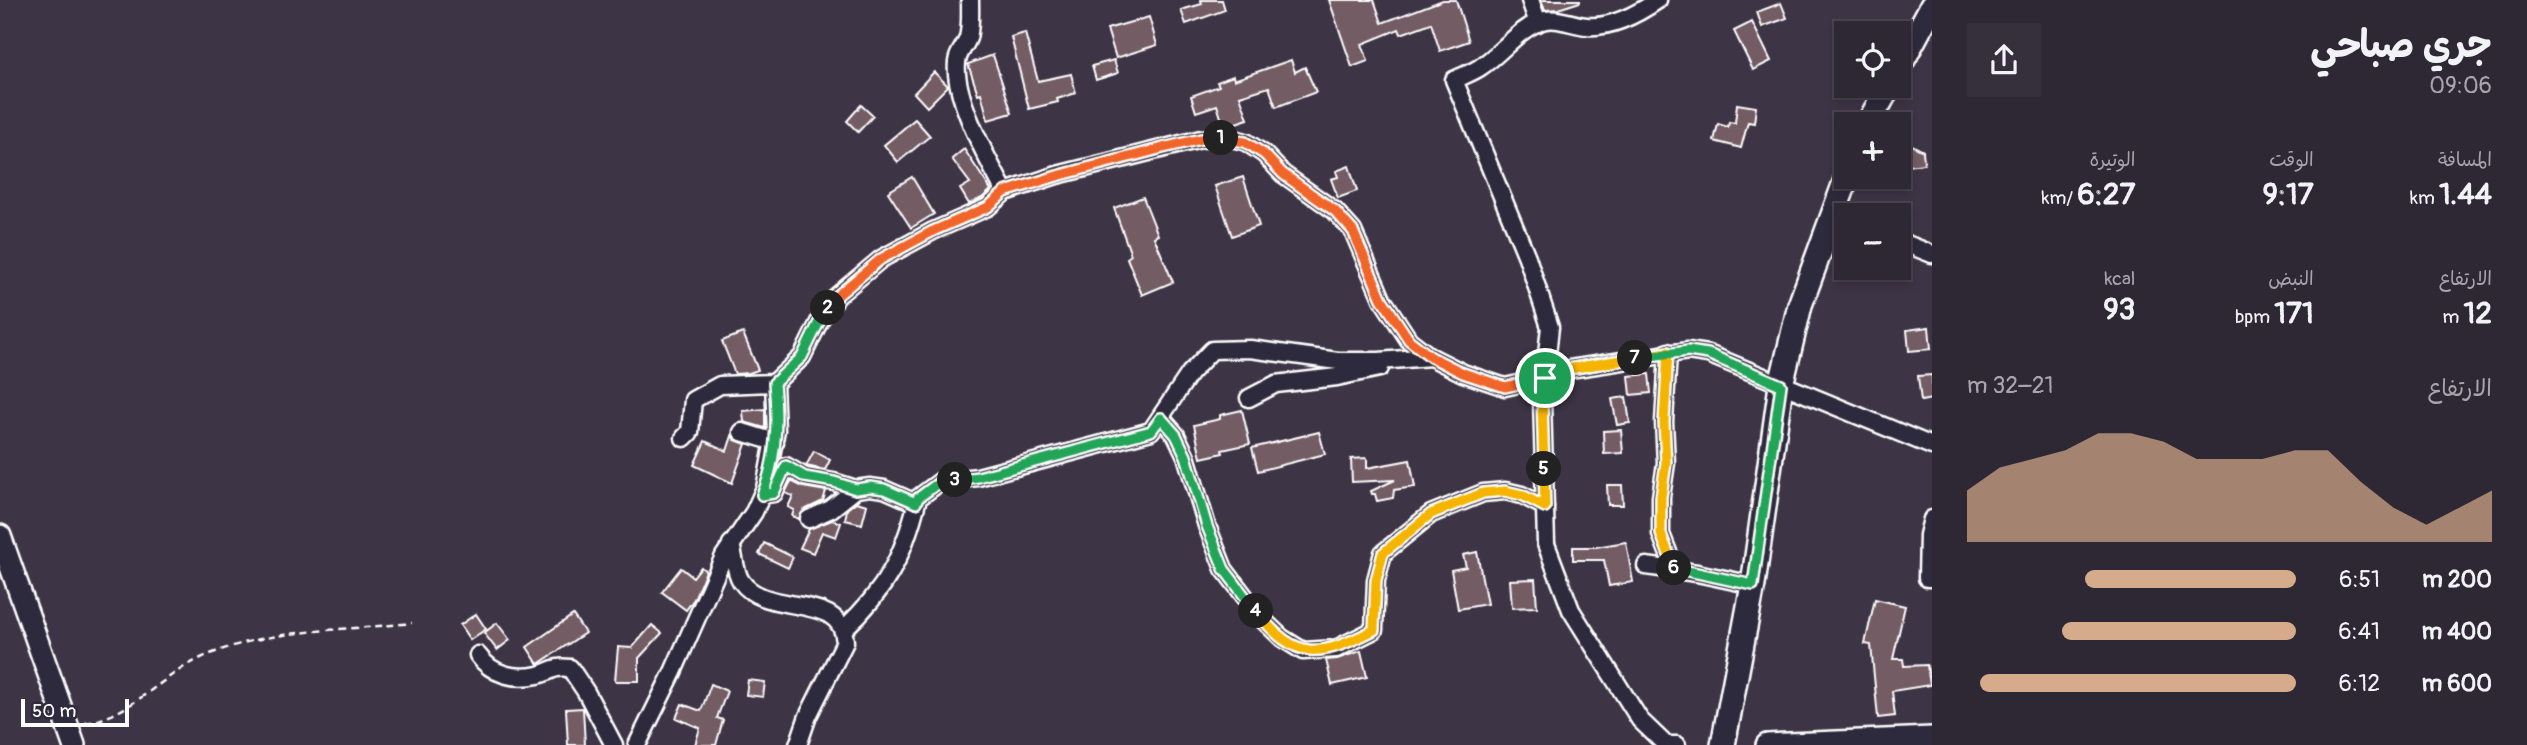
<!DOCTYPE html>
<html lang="ar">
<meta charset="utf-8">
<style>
:root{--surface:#2e2734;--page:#362f3c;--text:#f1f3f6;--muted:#a7a5ac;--line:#49444f;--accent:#d6ab8b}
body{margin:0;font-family:Pangolin,"Playpen Sans Arabic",sans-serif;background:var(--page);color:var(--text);direction:rtl;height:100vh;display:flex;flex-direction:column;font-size:26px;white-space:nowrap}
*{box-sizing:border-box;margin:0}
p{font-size:23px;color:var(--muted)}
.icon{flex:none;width:38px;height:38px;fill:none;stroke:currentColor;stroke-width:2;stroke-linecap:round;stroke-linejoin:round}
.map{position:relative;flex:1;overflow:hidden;direction:ltr}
.details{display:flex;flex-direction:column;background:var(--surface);width:595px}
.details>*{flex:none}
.buttons{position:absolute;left:1834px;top:21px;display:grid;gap:14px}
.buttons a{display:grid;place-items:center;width:77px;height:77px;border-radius:0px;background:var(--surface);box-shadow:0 4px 10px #0003,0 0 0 2px var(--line);font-size:35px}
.scale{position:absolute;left:21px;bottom:18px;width:108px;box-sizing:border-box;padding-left:7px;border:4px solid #fff;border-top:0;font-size:19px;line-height:24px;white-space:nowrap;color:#fff;-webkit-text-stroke:5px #2f2a3d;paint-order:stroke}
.pin{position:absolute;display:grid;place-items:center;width:60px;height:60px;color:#fff;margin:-30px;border:4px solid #fff;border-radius:50%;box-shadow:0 2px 7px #0007}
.km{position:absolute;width:35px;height:35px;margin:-18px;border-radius:50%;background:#222;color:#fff;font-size:19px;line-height:35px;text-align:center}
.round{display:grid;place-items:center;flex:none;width:74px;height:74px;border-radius:0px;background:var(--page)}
.headline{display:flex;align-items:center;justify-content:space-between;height:119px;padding:0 35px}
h1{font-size:38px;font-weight:700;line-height:52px}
.stats{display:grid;grid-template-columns:repeat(3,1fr);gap:10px;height:119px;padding:7px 35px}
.stats div{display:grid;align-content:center}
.stats b{font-size:30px;font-weight:700}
.stats small{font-size:19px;font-weight:400}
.stats p{font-size:19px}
.chart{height:196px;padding:14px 35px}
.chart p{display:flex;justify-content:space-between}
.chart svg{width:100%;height:126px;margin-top:7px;fill:var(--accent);opacity:.7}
ul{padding:0 35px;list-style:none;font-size:23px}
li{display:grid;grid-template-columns:112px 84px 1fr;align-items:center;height:52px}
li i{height:18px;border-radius:9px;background:var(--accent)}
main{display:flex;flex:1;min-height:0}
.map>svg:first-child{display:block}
.building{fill:#735b64;stroke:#fff;stroke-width:2}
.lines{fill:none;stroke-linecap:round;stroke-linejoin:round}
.minor-casing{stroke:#fff;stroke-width:21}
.tertiary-casing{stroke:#fff;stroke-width:26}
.secondary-casing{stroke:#fff;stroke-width:28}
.path{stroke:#fff;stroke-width:2.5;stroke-dasharray:7 5;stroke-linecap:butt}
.minor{stroke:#2f2a3d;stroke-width:16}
.tertiary{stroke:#2f2a3d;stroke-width:21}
.secondary{stroke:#2f2a3d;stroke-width:23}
.split-1-casing{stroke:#fff;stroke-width:14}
.split-2-casing{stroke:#fff;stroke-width:14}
.split-3-casing{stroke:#fff;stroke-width:14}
.split-4-casing{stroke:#fff;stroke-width:14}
.split-5-casing{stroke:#fff;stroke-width:14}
.split-6-casing{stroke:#fff;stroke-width:14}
.split-7-casing{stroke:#fff;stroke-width:14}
.split-8-casing{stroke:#fff;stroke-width:14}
.split-1{stroke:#f0652b;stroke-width:9}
.split-2{stroke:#f0652b;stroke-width:9}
.split-3{stroke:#22a559;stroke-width:9}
.split-4{stroke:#22a559;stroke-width:9}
.split-5{stroke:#f5b400;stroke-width:9}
.split-6{stroke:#f5b400;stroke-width:9}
.split-7{stroke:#22a559;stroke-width:9}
.split-8{stroke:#f5b400;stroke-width:9}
</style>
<main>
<section class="details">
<div class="headline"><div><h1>جري صباحي</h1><p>09:06</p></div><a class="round"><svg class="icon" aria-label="share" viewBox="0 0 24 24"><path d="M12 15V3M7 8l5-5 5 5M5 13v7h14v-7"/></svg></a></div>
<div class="stats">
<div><p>المسافة</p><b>1.44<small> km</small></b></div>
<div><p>الوقت</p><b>9:17</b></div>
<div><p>الوتيرة</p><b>6:27<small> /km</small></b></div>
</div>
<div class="stats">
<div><p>الارتفاع</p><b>12<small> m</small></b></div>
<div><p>النبض</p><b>171<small> bpm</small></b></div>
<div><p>kcal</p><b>93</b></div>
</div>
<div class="chart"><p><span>الارتفاع</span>21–32 m</p>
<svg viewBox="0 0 160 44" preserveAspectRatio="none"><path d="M0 44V26L10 18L20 15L30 12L40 6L50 6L60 9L70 15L80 15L90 15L100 12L110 12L120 23L130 32L140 38L150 32L160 26V44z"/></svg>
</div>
<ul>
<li><b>200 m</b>6:51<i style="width:64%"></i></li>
<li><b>400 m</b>6:41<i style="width:71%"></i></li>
<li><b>600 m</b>6:12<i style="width:96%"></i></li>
</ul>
</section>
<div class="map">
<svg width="1932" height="745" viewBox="0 0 1932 745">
<rect width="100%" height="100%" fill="#3d3445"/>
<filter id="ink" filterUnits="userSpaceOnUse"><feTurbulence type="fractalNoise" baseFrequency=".0143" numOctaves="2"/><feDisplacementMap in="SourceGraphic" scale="14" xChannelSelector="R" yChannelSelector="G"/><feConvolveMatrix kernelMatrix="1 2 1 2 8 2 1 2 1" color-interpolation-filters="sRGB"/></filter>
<g filter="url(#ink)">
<g class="building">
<path d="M1201,0H1222L1225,10L1186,24L1181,10L1202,4Z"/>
<path d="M1329,0H1374L1382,23L1443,0H1456L1469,41L1440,51L1431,23L1401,34L1399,29L1362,44L1368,61L1352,67Z"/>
<path d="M1541,0H1580V2L1558,9L1545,10Z"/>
<path d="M1781,3L1787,18L1762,27L1757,12Z"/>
<path d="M1149,17L1157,45L1116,58L1107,29Z"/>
<path d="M1752,22L1771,61L1753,70L1734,31Z"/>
<path d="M1025,33L1038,81L1071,74L1076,93L1057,99L1058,102L1029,109L1011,37Z"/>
<path d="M993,55L1012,113L988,120L981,93L978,94L968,64Z"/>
<path d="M1114,60L1118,73L1096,80L1092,66Z"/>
<path d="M1291,60L1295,72L1305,67L1316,92L1276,107L1269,87L1240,96L1248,119L1233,124L1232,121L1223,124L1217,105L1196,112L1191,96L1219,86L1217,82L1233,76L1234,80Z"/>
<path d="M934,72L948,86L927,107L914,93Z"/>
<path d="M1737,104L1756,107L1754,123L1748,122L1741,148L1714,141L1718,124L1728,127L1729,122L1735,123Z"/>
<path d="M861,105L873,116L858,132L847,121Z"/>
<path d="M915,119L930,136L898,162L884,145Z"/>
<path d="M1906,142L1923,151L1924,164L1908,166Z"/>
<path d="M964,149L991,190L982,198L969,204L960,189L970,183L952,159Z"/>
<path d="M1349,166L1357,191L1338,198L1331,179L1338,177L1336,171Z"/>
<path d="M912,177L934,214L911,228L888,192Z"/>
<path d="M1243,177L1259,226L1232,236L1215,186Z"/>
<path d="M1143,197L1158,235L1154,237L1173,282L1142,295L1127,258L1131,255L1114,208Z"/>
<path d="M1929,327L1931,349L1909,351L1907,330Z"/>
<path d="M743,333L758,370L749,373L735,374L722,341Z"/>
<path d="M1649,374L1651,393L1631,395L1629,376Z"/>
<path d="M1932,375V399L1921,401L1918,376Z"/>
<path d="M1626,397L1630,423L1617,425L1612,399Z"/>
<path d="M765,409V428L744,422L743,411Z"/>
<path d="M1242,410L1250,444L1222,450L1223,453L1201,458L1194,425L1220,419V415Z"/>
<path d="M1621,430L1623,453L1604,454L1603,431Z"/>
<path d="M1319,432L1325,454L1258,471L1252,448Z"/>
<path d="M732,436L735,440L746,444L732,483L694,465L705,441L727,451Z"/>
<path d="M814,451L830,460L825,470L806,466Z"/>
<path d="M1367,458V468L1410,460L1415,487L1394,490L1393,498L1377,501L1375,494H1372L1371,491L1395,480L1352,482L1351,459Z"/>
<path d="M791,481L803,487L826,491L823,501L804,510L799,519L792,516L794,510L788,507L793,496L785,493Z"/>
<path d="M1607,485H1622L1623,505H1608Z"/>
<path d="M856,502L867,505L862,524L845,520L847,509Z"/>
<path d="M832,520L841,523L836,537L822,532L813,553L800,548L809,529Z"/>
<path d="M1626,542L1633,582L1609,586L1604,560H1573V547H1596Z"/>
<path d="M764,543L793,557L788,568L759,554Z"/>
<path d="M1477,552L1487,604L1458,609L1451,570L1466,567L1463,555Z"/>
<path d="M701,567L706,571L694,599L686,610L662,592L681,568L693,577Z"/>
<path d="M1535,579L1537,607L1512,608L1510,580Z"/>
<path d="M1875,599L1905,606L1893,659H1903L1904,666L1927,665L1930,685L1892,691L1895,716L1878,718L1871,645L1865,644Z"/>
<path d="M476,614L486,629L470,640L460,625Z"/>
<path d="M573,615L585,633L538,664L527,647Z"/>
<path d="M497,623L510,640L497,650L484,633Z"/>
<path d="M652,625L662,633L639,658V681H615L618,647L632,648Z"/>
<path d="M1361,651L1367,677L1332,685L1326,660L1337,659Z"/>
<path d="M748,680L765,682L763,697L746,695Z"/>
<path d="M711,684L727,691L717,718L723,720L716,745H695L700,728L676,718L682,704L701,711Z"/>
<path d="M583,708L585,745H568L566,709Z"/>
</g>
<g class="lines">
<defs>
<g id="minor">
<path d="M970,0C970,12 971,26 968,38C965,47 958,52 957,62C953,97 988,160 1005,192"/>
<path d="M1530,0L1538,23"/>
<path d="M1658,0C1639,13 1611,28 1587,26C1572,25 1555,15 1539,22C1516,31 1500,55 1479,68C1471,73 1462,76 1454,80L1527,257L1550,327L1542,399L1546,544L1571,610L1640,720L1666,745H1677"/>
<path d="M1899,241L1932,254"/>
<path d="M1668,352L1664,422L1666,463L1661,497V534L1675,570"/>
<path d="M1249,398L1276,384L1337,377L1380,368"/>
<path d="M1161,418L1176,435L1186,456L1207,526L1224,569L1261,618L1282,638L1303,651L1336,649L1374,630L1376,580L1383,553L1431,514L1483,493L1505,491L1522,495L1545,507"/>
<path d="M742,432L775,442"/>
<path d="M684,438L690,432L693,400L720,385L774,383L802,357L821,318L838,295L881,259L933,231L988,207L1005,192L1057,175L1201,139L1228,137L1246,142L1264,154L1283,174L1335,211L1353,231L1382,299L1409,340L1431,357L1463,373L1505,387L1545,378L1563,370L1688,351L1708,354L1932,446"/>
<path d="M762,495L774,493L786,466L805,477L834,482L856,489"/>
<path d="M809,519L831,509L856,489L870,487L884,489L916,503"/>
<path d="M1932,519L1928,535L1927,578H1932"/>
<path d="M731,544C734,555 735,572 741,581C766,618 842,590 845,642L808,716L798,745"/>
<path d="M1646,566L1697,573L1753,585"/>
<path d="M844,629C887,589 904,555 918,498L941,481L978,477L1151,431L1190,373L1212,350L1250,349L1338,361H1379L1431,357"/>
<path d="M478,655C492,675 515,680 538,675C552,671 553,666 570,668L586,692L614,745"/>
<path d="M637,745L673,672L724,556L754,512L765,488L776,430L774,383"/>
</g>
<g id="tertiary">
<path d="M0,536L74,745"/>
<path d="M1767,745L1932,738"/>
</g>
<g id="secondary">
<path d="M1899,67L1932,6"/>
<path d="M1868,124L1889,86"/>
<path d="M1723,745L1753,585L1781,385L1800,305L1847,177"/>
</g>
</defs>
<use href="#minor" class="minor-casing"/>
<use href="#tertiary" class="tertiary-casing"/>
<use href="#secondary" class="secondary-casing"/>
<path class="path" d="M85,723C130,716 160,677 201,658C267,628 341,631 412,623"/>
<use href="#minor" class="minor"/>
<use href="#tertiary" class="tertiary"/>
<use href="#secondary" class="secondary"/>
</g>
</g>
<g class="lines" filter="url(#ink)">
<defs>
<path id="split-1" d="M1221,138L1245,142L1264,154L1283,174L1335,211L1353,231L1382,299L1409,340L1431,357L1463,373L1505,387L1545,378"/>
<path id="split-2" d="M828,308L838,295L881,259L933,231L988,207L1005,192L1057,176L1163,148L1201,139L1221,138"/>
<path id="split-3" d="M828,308L821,318L802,357L774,383C778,420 777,460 762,495L774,493L786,466L805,477L834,482L856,489L870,487L884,489L916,503L918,498L941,481L955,480"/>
<path id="split-4" d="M955,480L978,477L1151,431L1161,418L1176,435L1186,456L1207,526L1224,569L1256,611"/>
<path id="split-5" d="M1256,611C1297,663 1320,657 1374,630L1376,580L1383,553L1431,514L1483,493L1505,491L1522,495L1545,507L1544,469"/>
<path id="split-6" d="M1544,469L1542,399L1545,378L1563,370L1668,352L1664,422L1666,463L1661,497V534L1674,568"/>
<path id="split-7" d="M1635,358L1688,351L1708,354L1781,385L1753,585L1674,568"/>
<path id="split-8" d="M1545,378L1563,370L1635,358"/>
</defs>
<use href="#split-1" class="split-1-casing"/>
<use href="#split-2" class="split-2-casing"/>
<use href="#split-3" class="split-3-casing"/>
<use href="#split-4" class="split-4-casing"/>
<use href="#split-5" class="split-5-casing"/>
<use href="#split-6" class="split-6-casing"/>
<use href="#split-7" class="split-7-casing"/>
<use href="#split-8" class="split-8-casing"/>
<use href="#split-1" class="split-1"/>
<use href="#split-2" class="split-2"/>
<use href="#split-3" class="split-3"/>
<use href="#split-4" class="split-4"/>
<use href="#split-5" class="split-5"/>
<use href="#split-6" class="split-6"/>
<use href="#split-7" class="split-7"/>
<use href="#split-8" class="split-8"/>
</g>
</svg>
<div class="buttons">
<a><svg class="icon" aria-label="locate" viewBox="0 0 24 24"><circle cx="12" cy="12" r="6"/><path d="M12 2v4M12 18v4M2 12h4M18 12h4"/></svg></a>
<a>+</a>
<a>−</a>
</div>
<div class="scale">50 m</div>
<div class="pin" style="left:1545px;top:378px;background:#1e9e55"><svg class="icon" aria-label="arrive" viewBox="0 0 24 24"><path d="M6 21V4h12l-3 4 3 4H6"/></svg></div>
<b class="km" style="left:1221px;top:138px">1</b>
<b class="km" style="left:828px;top:308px">2</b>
<b class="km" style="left:955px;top:480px">3</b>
<b class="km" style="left:1256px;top:611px">4</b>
<b class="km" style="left:1544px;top:469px">5</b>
<b class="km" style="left:1674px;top:568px">6</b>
<b class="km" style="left:1635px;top:358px">7</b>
</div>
</main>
